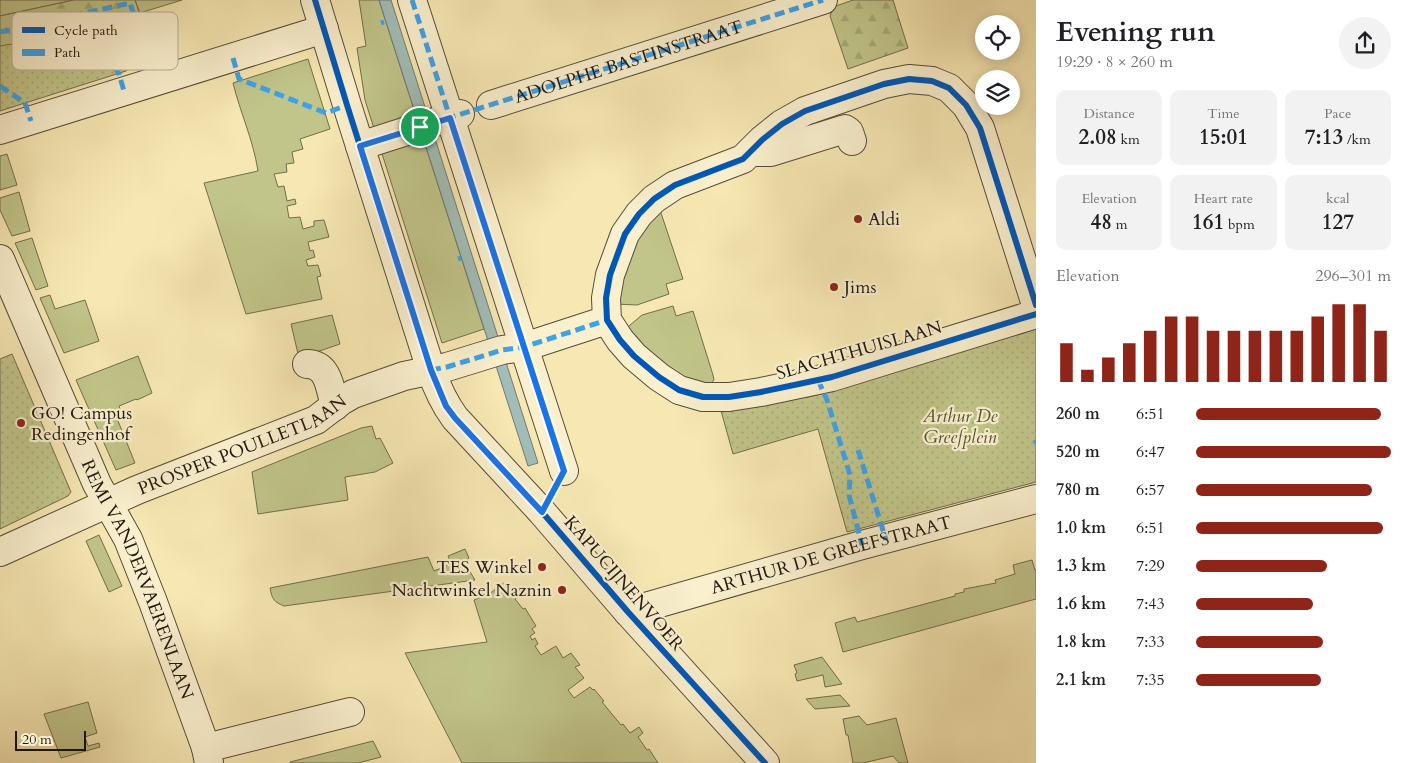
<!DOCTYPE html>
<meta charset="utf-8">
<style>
:root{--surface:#fff;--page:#f2f2f2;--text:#202124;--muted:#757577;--accent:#8f2418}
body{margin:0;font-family:Cardo,serif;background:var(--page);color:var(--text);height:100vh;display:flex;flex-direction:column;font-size:19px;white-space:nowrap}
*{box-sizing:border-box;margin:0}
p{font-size:16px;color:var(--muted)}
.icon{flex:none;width:28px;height:28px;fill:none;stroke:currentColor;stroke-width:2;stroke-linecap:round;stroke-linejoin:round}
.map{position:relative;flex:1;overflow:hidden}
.details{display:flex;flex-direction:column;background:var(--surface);width:375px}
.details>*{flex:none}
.controls{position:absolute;left:975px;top:15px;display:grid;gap:10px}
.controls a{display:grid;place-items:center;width:45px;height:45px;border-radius:50%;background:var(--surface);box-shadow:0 2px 12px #0003;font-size:25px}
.scale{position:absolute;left:15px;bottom:12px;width:71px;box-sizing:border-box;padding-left:5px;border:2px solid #20180f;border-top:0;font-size:14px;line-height:18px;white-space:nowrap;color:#20180f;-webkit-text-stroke:4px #faf0ce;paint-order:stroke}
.pin{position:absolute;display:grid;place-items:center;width:42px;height:42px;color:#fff;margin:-21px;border:2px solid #fff;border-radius:50%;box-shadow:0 1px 5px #0007}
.round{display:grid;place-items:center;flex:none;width:52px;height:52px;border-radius:26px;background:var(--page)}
.head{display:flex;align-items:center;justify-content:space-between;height:85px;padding:0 20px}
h1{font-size:28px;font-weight:800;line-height:38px}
.stats{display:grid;grid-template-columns:repeat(3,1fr);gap:8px;height:85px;padding:5px 20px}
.stats div{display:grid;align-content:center;border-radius:10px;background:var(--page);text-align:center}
.stats b{font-size:21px;font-weight:800}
.stats small{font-size:14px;font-weight:400}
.stats p{font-size:14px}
.chart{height:140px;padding:10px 20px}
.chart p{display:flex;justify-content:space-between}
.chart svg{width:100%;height:90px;margin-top:5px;stroke:var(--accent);stroke-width:6}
ul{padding:0 20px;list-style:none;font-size:16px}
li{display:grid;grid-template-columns:80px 60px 1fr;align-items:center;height:38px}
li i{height:12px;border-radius:6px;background:var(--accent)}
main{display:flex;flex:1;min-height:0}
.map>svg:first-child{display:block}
.green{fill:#c1c58a;stroke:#706e4c}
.forest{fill:url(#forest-firs);stroke:#706e4c}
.park{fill:url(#park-dots);stroke:#706e4c}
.water{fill:#a2bdb7;stroke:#6e7b74}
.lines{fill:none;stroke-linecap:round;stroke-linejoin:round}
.minor-casing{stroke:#564c38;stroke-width:30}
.minor{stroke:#faf0ce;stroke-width:28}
.quiet{stroke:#3da2ea;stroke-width:5;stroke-dasharray:10 5;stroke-linecap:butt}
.cycleway-casing{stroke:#faf0ce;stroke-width:9}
.cycleway{stroke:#0057b8;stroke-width:6}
.route-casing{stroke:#fff;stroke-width:10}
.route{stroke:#1a73e8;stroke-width:6}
.poi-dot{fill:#8f2418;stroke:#faf0ce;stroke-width:2}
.labels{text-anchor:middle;stroke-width:4.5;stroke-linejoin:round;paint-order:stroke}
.street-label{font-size:18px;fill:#20180f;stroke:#faf0ce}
.poi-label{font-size:18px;fill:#20180f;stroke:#faf0ce;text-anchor:start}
.park-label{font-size:18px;font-style:italic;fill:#58553a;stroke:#faf0ce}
.key{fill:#faf0ce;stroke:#b9af95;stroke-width:1}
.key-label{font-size:14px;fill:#20180f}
</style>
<main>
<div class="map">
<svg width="1036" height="763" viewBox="0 0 1036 763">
<defs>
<pattern id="forest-firs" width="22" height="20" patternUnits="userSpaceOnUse" patternTransform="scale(1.25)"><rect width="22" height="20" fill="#c1c58a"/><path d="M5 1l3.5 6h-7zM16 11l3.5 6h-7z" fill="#a6a876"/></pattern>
<pattern id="park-dots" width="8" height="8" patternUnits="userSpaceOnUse" patternTransform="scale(1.25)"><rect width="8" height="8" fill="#c1c58a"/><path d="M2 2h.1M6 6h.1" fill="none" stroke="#a6a876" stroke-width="1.8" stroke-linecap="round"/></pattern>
</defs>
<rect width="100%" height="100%" fill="#f7e8b3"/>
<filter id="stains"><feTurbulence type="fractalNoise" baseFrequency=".004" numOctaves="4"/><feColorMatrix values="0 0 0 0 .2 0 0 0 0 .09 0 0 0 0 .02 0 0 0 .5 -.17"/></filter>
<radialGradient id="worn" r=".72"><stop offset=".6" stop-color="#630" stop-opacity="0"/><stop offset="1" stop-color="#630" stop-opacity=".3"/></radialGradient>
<g class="green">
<path d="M0,0H74L0,16Z"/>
<path d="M135,0H182L140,13Z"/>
<path d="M359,0H379L484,329L442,343L365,100L357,48L366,46Z"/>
<path d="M308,59L330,129L300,139L303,149L292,152L294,163L286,164L287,172L274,174L278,187L284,186L287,201L295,199L296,204L287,206L289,218L300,217L303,229L314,226V221L324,220L329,237L308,242L310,251L313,250L315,257L306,260L308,266L318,265L321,276L317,277L322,299L246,314L204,183L258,171C253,139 240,112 233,83Z"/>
<path d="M7,154L17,185L0,190V156Z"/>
<path d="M19,192L30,231L12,236L0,210V198Z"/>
<path d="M660,210L683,279L666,284L669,294L637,305L615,304L627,245Z"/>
<path d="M32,238L48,286L36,290L15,243Z"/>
<path d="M50,295L55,309L85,300L99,341L64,353L40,298Z"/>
<path d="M673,306L676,316L693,311L713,375L714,380L708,387L686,381L623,331L642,315Z"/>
<path d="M332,315L340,344L299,358L291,324Z"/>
<path d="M138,356L152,393L137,400L136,399L119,406L120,409L114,411L135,463L116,470L76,380Z"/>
<path d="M372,426L376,439L380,438L393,463L375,472L345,477L348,500L258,514L252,472L361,428Z"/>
<path d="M99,535L122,586L109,592L86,541Z"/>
<path d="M465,549L469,558L464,562L475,580L284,606C274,602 272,599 270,588L428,557L434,571L451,564L448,556Z"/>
<path d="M1032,560L1035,570H1036V599L843,652L835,623L855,617L857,622L955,596V594L964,592V589L996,583L995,580L1015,574L1013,565Z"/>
<path d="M505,582L518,597L515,599L523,609L525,608L536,626L532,629L535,633L530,636L532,640L535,638L538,644L535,646L541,655L556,646L563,658L571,653L580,665L575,667L584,678L568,690L574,698L590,687L593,690L594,689L604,701L602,702L621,725L623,724L630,733L639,727L643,733L638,737L647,750L649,749L658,763H462L405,653L487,642L474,600L492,592Z"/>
<path d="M822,657L842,684L825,687L823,675L797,681L795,674L797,673L794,665Z"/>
<path d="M840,695L850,706L815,709L806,699Z"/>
<path d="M88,702L97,733L85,737L88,746L99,743L100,747L61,758L44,714Z"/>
<path d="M859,716L867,725L896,718L908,763H899L893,756L863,763H853L848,735H846L843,719Z"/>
<path d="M373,741L381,757L358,763H290V762Z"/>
</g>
<g class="forest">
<path d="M74,0H135L151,49L126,71L119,46L0,51V16Z"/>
<path d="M853,0H893L908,48L848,69L830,16L833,7Z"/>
</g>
<g class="park">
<path d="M113,27L126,71L0,111V46Z"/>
<path d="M1036,327V482L847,532L818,429L733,454L720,407L759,404L813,396Z"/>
<path d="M12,354L71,492L68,496L0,529V359Z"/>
</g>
<path class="water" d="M379,0H391L538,463L528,466Z"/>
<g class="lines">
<defs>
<g id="minor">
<path d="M315,0L347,105L431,370C437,388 444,403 455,418L542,512L628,612L765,763"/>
<path d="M412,0L564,471"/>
<path id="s1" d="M491,105L823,0"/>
<path d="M0,130L324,29"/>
<path d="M360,146L460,114"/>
<path d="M751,152H771L845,129L849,132L852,141"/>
<path id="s2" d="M0,259L97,484L128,539L153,602L206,748L209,763"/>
<path d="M1036,305L980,128L966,105L949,88L932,81L909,79L884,84L805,111L782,124L762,140L743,159L675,185L654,199L639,214L625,234L610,275L606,298L607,320L620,340L634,356L659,377L679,390L703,397H729L761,392L832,377L1036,314"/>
<path d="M307,364C329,364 330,389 335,406"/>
<path id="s3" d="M0,552L137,490L316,420L341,401L353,394L404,376L447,367L502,350L524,347L607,320"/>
<path id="s4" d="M628,612L862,545L1036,499"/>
<path d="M206,748L350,712"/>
</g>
</defs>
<use href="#minor" class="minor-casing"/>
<use href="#minor" class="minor"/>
<g class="quiet">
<path d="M412,0L564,471"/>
<path d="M381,23L384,22"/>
<path d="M0,32L130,3L148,59"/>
<path d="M91,50L106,55L119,74L124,91"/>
<path d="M233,58L239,79L326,113L347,105"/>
<path d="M0,86L25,103L31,121"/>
<path d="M360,146L823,0"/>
<path d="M458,259L461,258"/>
<path d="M431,370L447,367L502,350L524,347L607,320"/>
<path d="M818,380L827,400L850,475L849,495L862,545"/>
<path d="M1034,443L1036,442"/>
<path d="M858,450L886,540"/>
</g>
<defs>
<g id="cycleway">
<path d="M315,0L347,105L431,370C437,388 444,403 455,418L542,512L628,612L765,763"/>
<path d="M1036,305L980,128L966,105L949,88L932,81L909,79L884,84L805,111L782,124L762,140L743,159L675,185L654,199L639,214L625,234L610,275L606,298L607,320L620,340L634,356L659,377L679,390L703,397H729L761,392L832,377L1036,314"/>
</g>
</defs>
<use href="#cycleway" class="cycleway-casing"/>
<use href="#cycleway" class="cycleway"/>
</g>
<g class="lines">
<defs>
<path id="route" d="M450,118L564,471L542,512L455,418L446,406L431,370L360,146Z"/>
</defs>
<use href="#route" class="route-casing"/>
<use href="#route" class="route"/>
</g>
<g class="poi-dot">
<circle cx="858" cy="219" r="5"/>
<circle cx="834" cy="287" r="5"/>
<circle cx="21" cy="423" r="5"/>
<circle cx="542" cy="567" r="5"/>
<circle cx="562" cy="590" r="5"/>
</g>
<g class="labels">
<g class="street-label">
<text dy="6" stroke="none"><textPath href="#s1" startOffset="144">ADOLPHE BASTINSTRAAT</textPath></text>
<text transform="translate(859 350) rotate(-16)" y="6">SLACHTHUISLAAN</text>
<text dy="6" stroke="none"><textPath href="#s3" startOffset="265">PROSPER POULLETLAAN</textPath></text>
<text dy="6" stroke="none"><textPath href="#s4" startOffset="211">ARTHUR DE GREEFSTRAAT</textPath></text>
<text dy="6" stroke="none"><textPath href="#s2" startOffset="349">REMI VANDERVAERENLAAN</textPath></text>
<text transform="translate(624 583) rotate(49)" y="6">KAPUCIJNENVOER</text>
</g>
<g class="poi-label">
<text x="868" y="225">Aldi</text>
<text x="844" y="293">Jims</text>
<text x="31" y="419">GO! Campus<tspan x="31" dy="21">Redingenhof</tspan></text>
<text x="532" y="573" text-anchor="end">TES Winkel</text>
<text x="552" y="596" text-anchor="end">Nachtwinkel Naznin</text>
</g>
<g class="park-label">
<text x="960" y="422">Arthur De<tspan x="960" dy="21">Greefplein</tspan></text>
</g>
</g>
<rect x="12" y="12" width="166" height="58" rx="8" class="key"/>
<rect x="22" y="27" width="23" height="6" fill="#0057b8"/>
<rect x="22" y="49" width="23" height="7" fill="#3da2ea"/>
<g class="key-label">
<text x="54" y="35">Cycle path</text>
<text x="54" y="57">Path</text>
</g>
<rect width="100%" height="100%" filter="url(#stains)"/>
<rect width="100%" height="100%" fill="url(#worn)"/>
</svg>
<div class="controls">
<a><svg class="icon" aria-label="locate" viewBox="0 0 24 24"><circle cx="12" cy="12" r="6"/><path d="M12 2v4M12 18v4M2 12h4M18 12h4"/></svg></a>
<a><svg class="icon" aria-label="layers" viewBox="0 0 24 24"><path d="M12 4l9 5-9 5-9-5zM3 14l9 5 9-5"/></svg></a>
</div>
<div class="scale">20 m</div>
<div class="pin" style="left:420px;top:127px;background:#1e9e55"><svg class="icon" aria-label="arrive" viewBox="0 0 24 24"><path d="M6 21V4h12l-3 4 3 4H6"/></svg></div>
</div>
<section class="details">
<div class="head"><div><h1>Evening run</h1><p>19:29 · 8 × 260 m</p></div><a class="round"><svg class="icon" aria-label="share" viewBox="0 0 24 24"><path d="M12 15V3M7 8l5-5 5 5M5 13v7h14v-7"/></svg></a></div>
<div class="stats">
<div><p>Distance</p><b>2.08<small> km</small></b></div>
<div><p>Time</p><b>15:01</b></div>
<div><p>Pace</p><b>7:13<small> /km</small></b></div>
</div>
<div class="stats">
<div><p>Elevation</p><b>48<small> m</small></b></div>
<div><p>Heart rate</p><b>161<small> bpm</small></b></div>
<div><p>kcal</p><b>127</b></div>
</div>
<div class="chart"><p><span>Elevation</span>296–301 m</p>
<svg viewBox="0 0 160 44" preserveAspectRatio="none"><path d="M5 44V25M15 44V38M25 44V32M35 44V25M45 44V19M55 44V12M65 44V12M75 44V19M85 44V19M95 44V19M105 44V19M115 44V19M125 44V12M135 44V6M145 44V6M155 44V19"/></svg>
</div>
<ul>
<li><b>260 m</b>6:51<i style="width:95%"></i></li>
<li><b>520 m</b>6:47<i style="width:100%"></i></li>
<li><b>780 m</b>6:57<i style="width:90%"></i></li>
<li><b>1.0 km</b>6:51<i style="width:96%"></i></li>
<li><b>1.3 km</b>7:29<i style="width:67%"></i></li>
<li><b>1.6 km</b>7:43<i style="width:60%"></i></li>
<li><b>1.8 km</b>7:33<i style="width:65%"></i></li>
<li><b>2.1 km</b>7:35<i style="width:64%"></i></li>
</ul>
</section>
</main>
